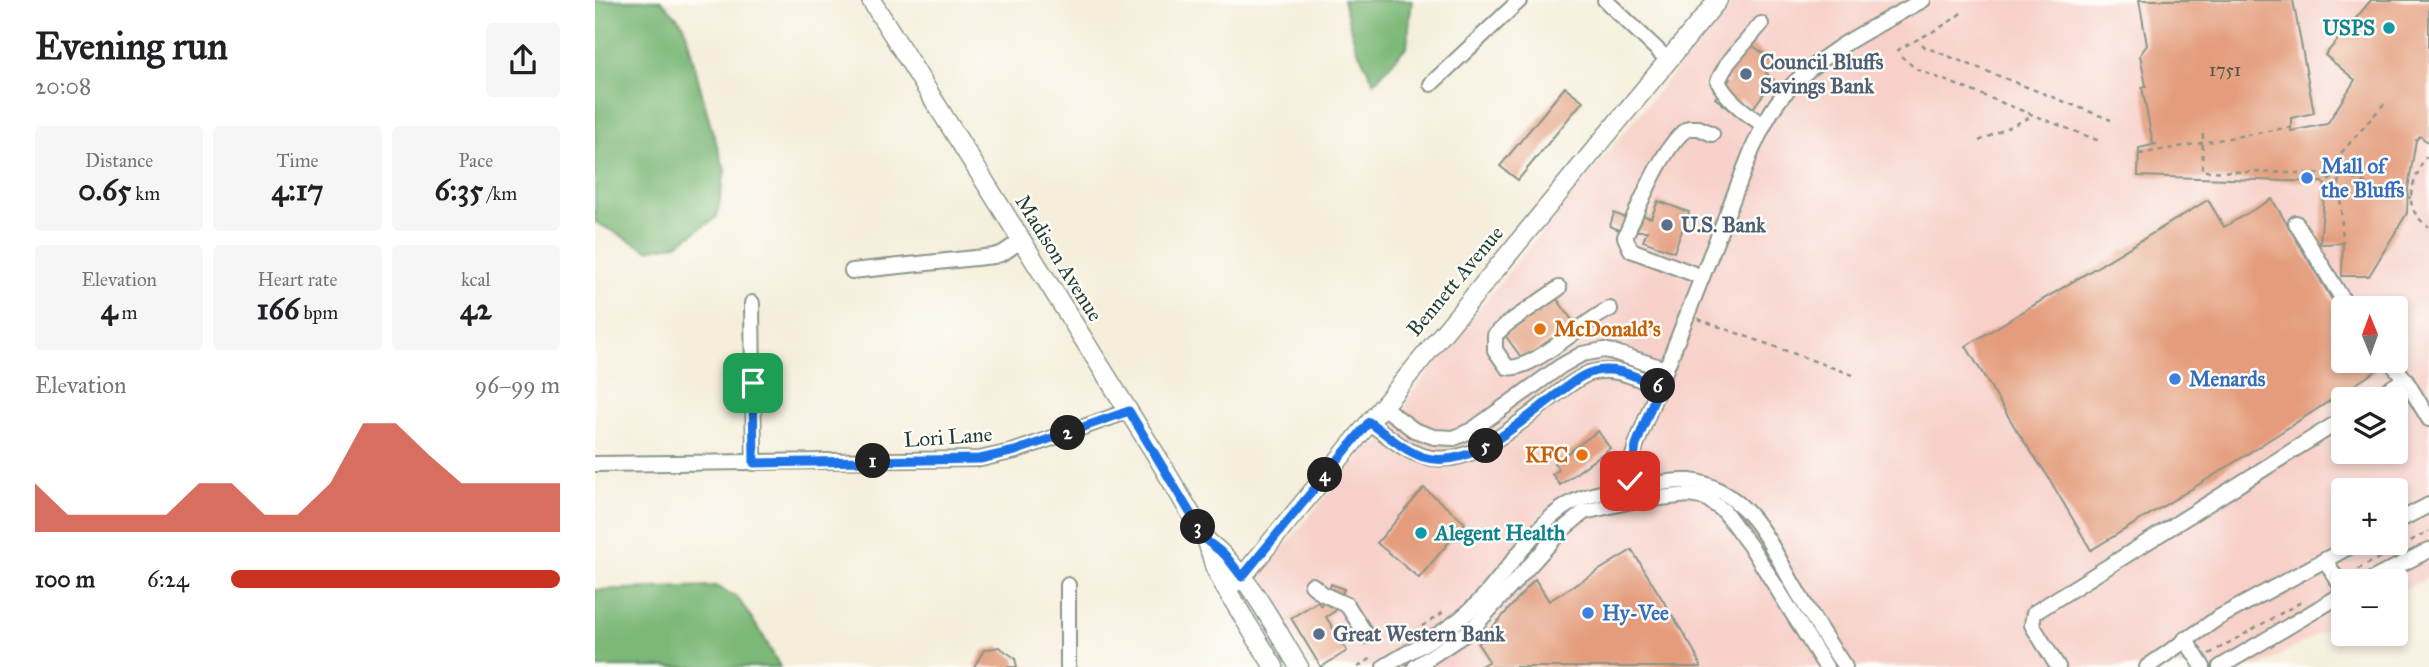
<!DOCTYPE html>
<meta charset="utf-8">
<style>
:root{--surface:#fff;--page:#f6f6f6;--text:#202124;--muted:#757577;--accent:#c8321e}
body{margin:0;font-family:"IM FELL Great Primer",serif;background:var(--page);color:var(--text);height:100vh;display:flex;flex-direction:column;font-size:26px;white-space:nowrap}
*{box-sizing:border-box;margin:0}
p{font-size:23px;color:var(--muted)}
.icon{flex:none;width:38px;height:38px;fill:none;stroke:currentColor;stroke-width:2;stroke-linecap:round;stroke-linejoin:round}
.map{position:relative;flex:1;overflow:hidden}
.panel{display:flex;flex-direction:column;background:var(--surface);width:595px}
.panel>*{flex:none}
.needle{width:46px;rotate:359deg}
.buttons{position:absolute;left:1736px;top:296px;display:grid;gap:14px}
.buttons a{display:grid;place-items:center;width:77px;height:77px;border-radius:7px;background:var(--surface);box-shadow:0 4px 10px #0003;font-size:35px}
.pin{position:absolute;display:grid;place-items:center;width:60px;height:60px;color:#fff;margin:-30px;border-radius:14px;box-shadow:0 4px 10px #0006}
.km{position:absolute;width:35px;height:35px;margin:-18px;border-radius:50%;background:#222;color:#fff;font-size:19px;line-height:35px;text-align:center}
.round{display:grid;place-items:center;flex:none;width:74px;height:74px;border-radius:7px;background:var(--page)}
.headline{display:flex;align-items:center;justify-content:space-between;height:119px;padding:0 35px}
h1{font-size:38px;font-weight:700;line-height:52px}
.metrics{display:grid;grid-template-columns:repeat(3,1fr);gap:10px;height:119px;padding:7px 35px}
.metrics div{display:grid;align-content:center;border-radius:7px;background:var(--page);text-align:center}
.metrics b{font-size:30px;font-weight:700}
.metrics small{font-size:19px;font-weight:400}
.metrics p{font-size:19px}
.chart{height:196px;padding:14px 35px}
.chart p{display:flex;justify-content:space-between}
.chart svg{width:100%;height:126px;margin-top:7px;fill:var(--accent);opacity:.7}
ul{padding:0 35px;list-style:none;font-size:23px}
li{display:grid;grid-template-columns:112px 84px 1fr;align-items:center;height:52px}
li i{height:18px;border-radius:9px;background:var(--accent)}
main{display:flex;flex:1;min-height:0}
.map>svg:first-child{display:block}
.built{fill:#f7d0c9;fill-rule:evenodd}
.forest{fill:#7cb877;stroke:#4e7a56;stroke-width:2}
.building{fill:#e49c7c}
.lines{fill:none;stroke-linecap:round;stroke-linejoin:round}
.minor-casing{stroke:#8a9688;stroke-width:18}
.major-casing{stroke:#8a9688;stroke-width:21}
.path{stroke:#8a9688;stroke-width:2.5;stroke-dasharray:5 5;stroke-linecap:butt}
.minor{stroke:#fff;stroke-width:14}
.major{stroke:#fff;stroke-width:18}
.route-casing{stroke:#fff;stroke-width:14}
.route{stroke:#1a73e8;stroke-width:9}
.culture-dot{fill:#0f9aa8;stroke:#fdfcf7;stroke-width:2.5}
.service-dot{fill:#5c6f8a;stroke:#fdfcf7;stroke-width:2.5}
.shop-dot{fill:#3f7fe0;stroke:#fdfcf7;stroke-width:2.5}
.food-dot{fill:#e8710a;stroke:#fdfcf7;stroke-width:2.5}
.labels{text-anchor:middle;stroke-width:5;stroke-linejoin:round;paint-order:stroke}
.number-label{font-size:18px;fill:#505546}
.culture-label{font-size:21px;font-weight:bold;fill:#0d838f;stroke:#fdfcf7;text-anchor:end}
.service-label{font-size:21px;font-weight:bold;fill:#4e5e75;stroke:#fdfcf7;text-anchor:start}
.shop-label{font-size:21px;font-weight:bold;fill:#366cbe;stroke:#fdfcf7;text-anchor:start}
.street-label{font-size:21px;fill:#1f3d34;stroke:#fdfcf7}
.food-label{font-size:21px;font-weight:bold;fill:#c56008;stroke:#fdfcf7;text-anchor:start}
</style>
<main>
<section class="panel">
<div class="headline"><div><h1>Evening run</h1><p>20:08</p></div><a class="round"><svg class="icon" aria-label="share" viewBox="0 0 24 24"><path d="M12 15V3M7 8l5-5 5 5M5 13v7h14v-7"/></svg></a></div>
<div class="metrics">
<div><p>Distance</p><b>0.65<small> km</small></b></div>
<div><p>Time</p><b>4:17</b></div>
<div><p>Pace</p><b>6:35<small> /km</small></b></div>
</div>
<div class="metrics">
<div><p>Elevation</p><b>4<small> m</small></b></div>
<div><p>Heart rate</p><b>166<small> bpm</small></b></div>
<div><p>kcal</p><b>42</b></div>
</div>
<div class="chart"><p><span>Elevation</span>96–99 m</p>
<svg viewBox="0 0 160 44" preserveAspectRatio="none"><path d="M0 44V27L10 38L20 38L30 38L40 38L50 27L60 27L70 38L80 38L90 27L100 6L110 6L120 17L130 27L140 27L150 27L160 27V44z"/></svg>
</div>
<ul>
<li><b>100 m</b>6:24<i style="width:100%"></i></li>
</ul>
</section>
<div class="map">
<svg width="1834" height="667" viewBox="0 0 1834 667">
<rect width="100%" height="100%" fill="#fdfcf7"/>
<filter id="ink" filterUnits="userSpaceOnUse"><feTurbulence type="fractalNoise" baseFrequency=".0143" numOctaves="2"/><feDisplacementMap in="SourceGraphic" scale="14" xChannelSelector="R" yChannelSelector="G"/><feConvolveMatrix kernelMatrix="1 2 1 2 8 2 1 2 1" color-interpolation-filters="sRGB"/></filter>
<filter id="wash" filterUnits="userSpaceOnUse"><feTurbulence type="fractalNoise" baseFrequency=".00686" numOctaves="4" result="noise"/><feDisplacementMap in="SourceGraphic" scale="28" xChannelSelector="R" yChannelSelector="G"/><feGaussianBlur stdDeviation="1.57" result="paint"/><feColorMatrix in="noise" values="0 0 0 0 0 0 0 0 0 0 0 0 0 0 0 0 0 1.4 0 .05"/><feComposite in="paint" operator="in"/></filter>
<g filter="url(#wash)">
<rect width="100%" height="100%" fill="#f5eedb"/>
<path class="built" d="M1139,0H1834V577L1801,594V581H1748V620L1664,667H717L667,582L672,567L772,447L785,444L811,409L812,399L911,275ZM1748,308H1801V360H1748ZM1748,399H1801V452H1748ZM1748,490H1801V542H1748Z"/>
<g class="forest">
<path d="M0,0H66L89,25L115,124L130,170L122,217L82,244L53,250L0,222Z"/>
<path d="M748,0H817L812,46L779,82L761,47Z"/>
<path d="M121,586L142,597L167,634L185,667H0V590Z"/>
</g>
<g id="blocks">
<g class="building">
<path d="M1544,0H1698L1719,113L1696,118V131L1732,124L1760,80L1730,55L1776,0H1834V143L1825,136L1821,140L1813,188L1812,213L1774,276H1747L1748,243L1725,244L1730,185L1727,182L1543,176L1544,148L1562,144H1558L1547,87L1551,86L1545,55L1552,45Z"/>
<path d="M1154,43L1179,61L1171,73L1179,80L1158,108L1146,99L1137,111L1120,98L1135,79L1129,76Z"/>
<path d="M970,87L988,101L923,180L905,166Z"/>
<path d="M1677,199L1748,318V360H1775L1781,371L1626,471L1496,550L1452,475L1422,431L1371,346L1613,200L1629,227Z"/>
<path d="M1063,201L1094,212L1079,252L1048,241L1052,231H1026L1015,226L1019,213L1031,218L1050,216L1056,218Z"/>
<path d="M962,299L979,323L928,360L910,335Z"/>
<path d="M1003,431L1015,448L965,485L957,474L964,470L959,463Z"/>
<path d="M829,488L870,523L824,578L782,543Z"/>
<path d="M1037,550L1099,651L1106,667H884L894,661L883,644L940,579L954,601Z"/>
<path d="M736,584L749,589L740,611L731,617L752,651L726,667L696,618L722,602L727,606Z"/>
<path d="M404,647L420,658L422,667H379L389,650Z"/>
</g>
</g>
</g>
<g filter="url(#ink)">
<use href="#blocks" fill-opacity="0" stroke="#8a9688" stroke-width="2"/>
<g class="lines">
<defs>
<g id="minor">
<path d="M1010,0L1073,60"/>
<path d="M1166,24L1132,64L1123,81C1131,99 1153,115 1169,125"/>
<path d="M836,84L925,0"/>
<path d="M1701,223L1753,308"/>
<path d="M257,271L399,256L408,253L427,240"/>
<path d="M1107,277L1036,250L1030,237C1042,211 1070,140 1094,128H1104L1117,134"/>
<path d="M964,288L912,324L900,335V350L912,367C936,373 989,320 1015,309"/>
<path d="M157,303L159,463"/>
<path d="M1794,360L1810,379L1834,419"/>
<path d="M1779,399L1810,379"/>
<path d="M787,406L819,430L839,437L859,438L877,430L966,366L987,354L1009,350L1018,352L1071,369"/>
<path d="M774,422C791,434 807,450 828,456C886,475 946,396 994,373C1020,366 1040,377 1064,387"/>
<path d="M0,464L385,459L420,451L534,411"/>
<path d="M1037,501L1035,467L1041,445L1157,150C1166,131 1175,110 1189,94C1226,51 1280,27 1328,0"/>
<path d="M1801,522L1834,505"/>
<path d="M1730,560L1748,589"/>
<path d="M1774,581L1834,550"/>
<path d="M473,585V667"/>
<path d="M717,585L728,594L752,605L772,636"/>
<path d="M1590,639L1608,667"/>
<path d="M789,667C814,651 842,638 865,619C899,592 920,553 950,523C959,514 972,504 985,499C1005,491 1073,480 1095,481C1117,483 1140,498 1154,514C1172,534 1185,562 1199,586C1215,614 1232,641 1250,667"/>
<path d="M820,667L876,630L967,530L989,512L1037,501L1094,495L1111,498L1129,511L1158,550L1231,667"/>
<path d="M1463,667L1437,625L1439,613L1748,419"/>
<path d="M1552,667L1623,618L1763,542"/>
<path d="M1625,667L1748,594"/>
</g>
<g id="major">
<path d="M276,0L561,455L612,541L620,568L631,589L679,667"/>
<path d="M612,541C653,573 677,623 704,667"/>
<path d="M631,589L647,577L1123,0"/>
</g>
</defs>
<use href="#minor" class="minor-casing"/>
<use href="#major" class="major-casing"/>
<g class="path">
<path d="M1366,13C1347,29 1325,37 1303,50L1306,56L1321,69L1507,142"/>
<path d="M1327,44L1330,47L1516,120"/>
<path d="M1789,104L1746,153L1744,174L1816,198"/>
<path d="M1608,134L1607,171L1744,174L1748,243"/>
<path d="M1384,141L1438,116"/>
<path d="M1544,154L1696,127"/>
<path d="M1834,157L1829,158C1818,185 1804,206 1834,227"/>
<path d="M1733,181L1744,174"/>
<path d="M1103,319L1258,375"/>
<path d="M1754,574L1834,531"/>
<path d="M810,637L852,610"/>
<path d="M1614,654L1706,602"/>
<path d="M763,667L778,657"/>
</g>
<use href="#minor" class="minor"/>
<use href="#major" class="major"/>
</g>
</g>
<g class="lines" filter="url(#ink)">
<defs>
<path id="route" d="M158,383L159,463L385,459L420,451L534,411L612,541L630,555L647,577L774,422C791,434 808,450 828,457C876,472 929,418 965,392C979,381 993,369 1013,370C1030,370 1048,380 1064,387L1041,445L1035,481"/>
</defs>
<use href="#route" class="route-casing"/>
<use href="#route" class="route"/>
</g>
<g class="culture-dot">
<circle cx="1794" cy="28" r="7"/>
<circle cx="826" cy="533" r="7"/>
</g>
<g class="service-dot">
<circle cx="1151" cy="74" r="7"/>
<circle cx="1072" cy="225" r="7"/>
<circle cx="724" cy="634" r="7"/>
</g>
<g class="shop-dot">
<circle cx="1712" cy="178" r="7"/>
<circle cx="1580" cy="379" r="7"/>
<circle cx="993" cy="613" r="7"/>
</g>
<g class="food-dot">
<circle cx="945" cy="329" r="7"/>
<circle cx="987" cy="455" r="7"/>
</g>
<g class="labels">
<g class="number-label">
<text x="1630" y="76">1751</text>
</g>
<g class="culture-label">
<text x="1780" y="35">USPS</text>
<text x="840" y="540" text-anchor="start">Alegent Health</text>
</g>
<g class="service-label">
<text x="1165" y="69">Council Bluffs<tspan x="1165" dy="24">Savings Bank</tspan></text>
<text x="1086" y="232">U.S. Bank</text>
<text x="738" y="641">Great Western Bank</text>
</g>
<g class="shop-label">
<text x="1726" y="173">Mall of<tspan x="1726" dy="24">the Bluffs</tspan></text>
<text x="1594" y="386">Menards</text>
<text x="1007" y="620">Hy-Vee</text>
</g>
<g class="street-label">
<text transform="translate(464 258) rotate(58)" y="7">Madison Avenue</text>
<text transform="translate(860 281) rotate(-50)" y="7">Bennett Avenue</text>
<text transform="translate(353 437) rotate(-4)" y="7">Lori Lane</text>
</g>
<g class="food-label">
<text x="959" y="336">McDonald's</text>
<text x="973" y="462" text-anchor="end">KFC</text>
</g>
</g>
</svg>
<div class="buttons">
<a><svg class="needle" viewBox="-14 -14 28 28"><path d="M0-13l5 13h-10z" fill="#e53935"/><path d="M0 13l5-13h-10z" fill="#757577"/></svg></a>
<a><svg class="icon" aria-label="layers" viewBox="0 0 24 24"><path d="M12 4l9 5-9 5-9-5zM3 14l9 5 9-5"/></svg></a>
<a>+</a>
<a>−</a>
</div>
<div class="pin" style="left:158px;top:383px;background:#1e9e55"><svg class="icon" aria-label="arrive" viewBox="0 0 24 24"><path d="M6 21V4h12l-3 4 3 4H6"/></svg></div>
<div class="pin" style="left:1035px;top:481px;background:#d93025"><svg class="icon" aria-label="check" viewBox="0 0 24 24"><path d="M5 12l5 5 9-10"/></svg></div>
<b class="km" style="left:278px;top:461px">1</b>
<b class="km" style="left:473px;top:433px">2</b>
<b class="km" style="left:603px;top:527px">3</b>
<b class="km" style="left:730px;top:475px">4</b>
<b class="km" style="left:891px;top:446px">5</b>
<b class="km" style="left:1063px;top:386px">6</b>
</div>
</main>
